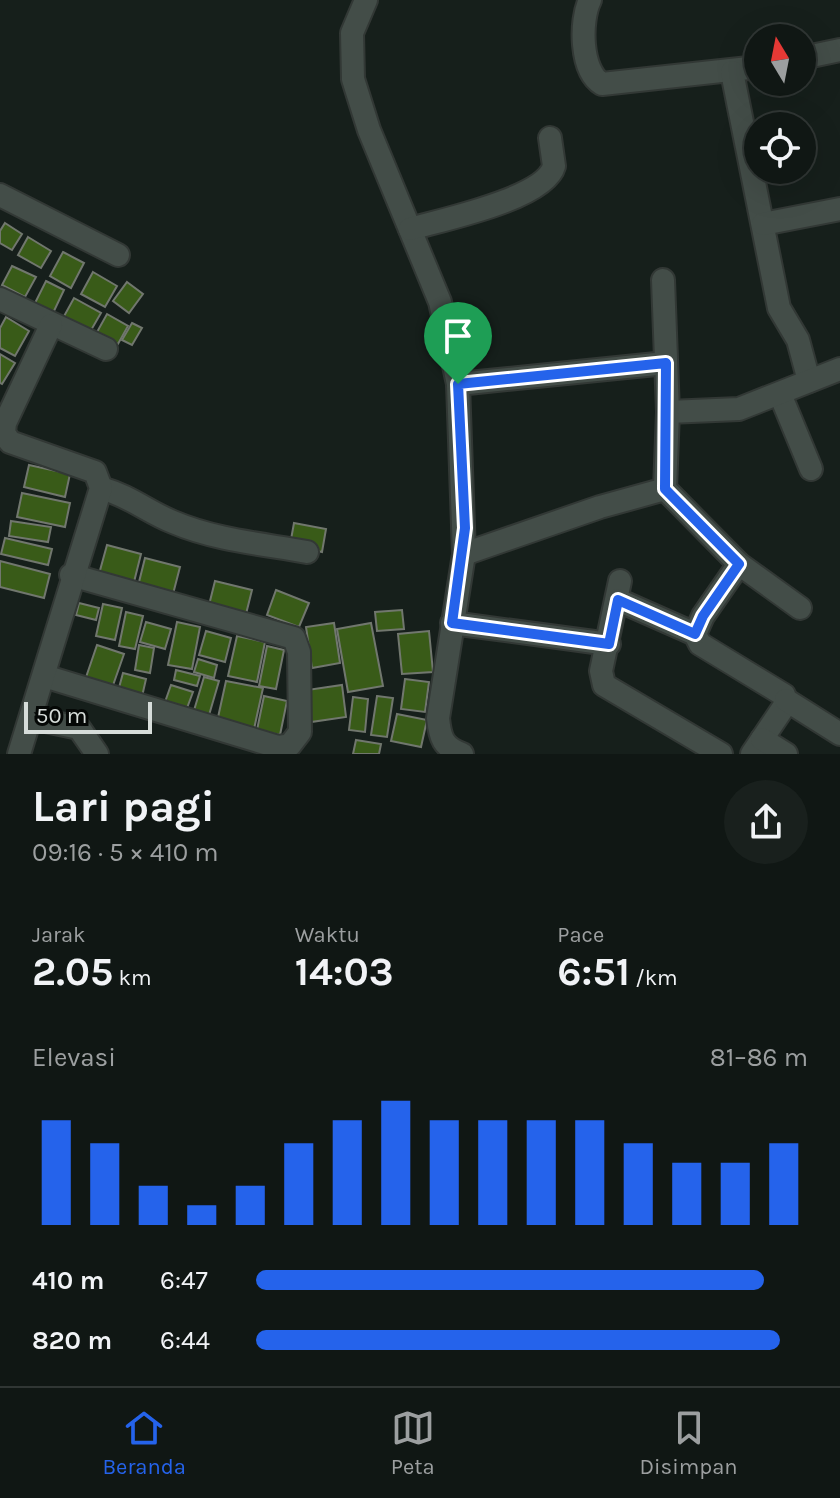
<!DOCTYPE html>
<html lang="id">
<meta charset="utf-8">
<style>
:root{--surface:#101714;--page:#19201d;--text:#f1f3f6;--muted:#9c9fa0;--line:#303634;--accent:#2563eb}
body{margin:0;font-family:Karla,sans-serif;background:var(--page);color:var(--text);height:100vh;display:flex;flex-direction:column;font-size:30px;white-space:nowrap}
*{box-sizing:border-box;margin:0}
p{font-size:26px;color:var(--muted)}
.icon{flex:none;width:44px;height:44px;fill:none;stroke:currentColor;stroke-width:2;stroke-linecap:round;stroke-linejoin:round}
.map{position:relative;height:754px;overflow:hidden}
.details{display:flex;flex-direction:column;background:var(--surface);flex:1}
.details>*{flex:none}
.needle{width:52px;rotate:350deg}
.controls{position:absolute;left:744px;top:24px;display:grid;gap:16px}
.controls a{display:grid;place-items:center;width:72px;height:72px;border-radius:50%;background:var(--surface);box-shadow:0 8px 32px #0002,0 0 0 2px var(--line);font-size:40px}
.scale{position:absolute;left:24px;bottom:20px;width:128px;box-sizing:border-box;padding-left:8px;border:4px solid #d7ddda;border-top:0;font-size:22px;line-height:28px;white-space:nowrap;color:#d7ddda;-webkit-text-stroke:6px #050806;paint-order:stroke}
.pin{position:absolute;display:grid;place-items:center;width:68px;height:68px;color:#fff;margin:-82px -34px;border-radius:50% 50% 50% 0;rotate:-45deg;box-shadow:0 0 8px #0007}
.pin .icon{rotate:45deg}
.round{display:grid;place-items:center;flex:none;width:84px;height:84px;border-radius:42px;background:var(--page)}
.overview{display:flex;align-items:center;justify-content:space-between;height:136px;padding:0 32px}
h1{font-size:44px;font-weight:700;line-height:60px}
.stats{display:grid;grid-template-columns:repeat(3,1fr);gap:12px;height:136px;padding:8px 32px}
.stats div{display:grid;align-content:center}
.stats b{font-size:40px;font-weight:700}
.stats small{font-size:22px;font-weight:400}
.stats p{font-size:22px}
.chart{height:224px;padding:16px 32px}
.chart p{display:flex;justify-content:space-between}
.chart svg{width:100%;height:144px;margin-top:8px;stroke:var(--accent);stroke-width:6}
ul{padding:0 32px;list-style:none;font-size:26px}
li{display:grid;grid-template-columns:128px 96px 1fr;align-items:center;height:60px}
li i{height:20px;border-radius:10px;background:var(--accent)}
.dock{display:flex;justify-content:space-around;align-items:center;height:112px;border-top:2px solid var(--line);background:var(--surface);font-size:22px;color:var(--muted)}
.dock a{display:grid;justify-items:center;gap:4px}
.dock .current{color:var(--accent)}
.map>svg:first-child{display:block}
.building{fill:#395b18;stroke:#71776e;stroke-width:2}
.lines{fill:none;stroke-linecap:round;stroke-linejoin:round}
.minor-casing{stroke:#323835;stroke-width:26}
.minor{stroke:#434d48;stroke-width:22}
.route-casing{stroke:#fff;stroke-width:16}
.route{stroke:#2563eb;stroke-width:10}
</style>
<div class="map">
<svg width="840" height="754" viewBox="0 0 840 754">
<rect width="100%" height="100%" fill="#161f1b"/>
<g class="building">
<path d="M5,223L22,234L12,250L0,243V231Z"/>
<path d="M28,237L51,251L41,268L18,255Z"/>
<path d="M63,252L84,263L71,288L50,276Z"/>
<path d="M12,266L36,277L25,297L2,285Z"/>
<path d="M93,272L117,286L105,307L81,294Z"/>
<path d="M46,281L64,290L53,313L35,303Z"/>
<path d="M127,282L143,294L129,313L113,301Z"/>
<path d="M74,298L101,313L90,332L63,318Z"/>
<path d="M107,314L128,326L118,344L97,332Z"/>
<path d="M6,317L29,331L15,356L0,348V328Z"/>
<path d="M132,323L142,328L132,345L122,340Z"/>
<path d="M0,354L15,363L2,384L0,383Z"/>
<path d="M29,465L70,474L65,497L24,487Z"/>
<path d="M22,493L70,503L65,527L17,517Z"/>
<path d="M11,521L51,527L48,542L9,536Z"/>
<path d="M294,523L326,529L322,552L290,545Z"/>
<path d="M5,538L52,549L48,565L1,554Z"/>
<path d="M107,545L141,554L134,582L99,574Z"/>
<path d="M145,558L180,567L173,594L138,586Z"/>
<path d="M0,561L50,574L44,598L0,587Z"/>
<path d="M215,581L252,590L246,614L209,605Z"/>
<path d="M276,590L309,603L299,627L267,615Z"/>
<path d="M79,603L99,608L96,620L76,615Z"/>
<path d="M103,604L122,608L115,640L96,636Z"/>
<path d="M402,610L404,629L377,631L375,612Z"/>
<path d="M126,612L143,616L135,649L119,646Z"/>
<path d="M146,622L171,629L165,649L140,642Z"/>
<path d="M177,622L200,627L192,669L168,665Z"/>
<path d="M334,623L340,663L312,668L306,627Z"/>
<path d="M371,623L383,686L348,692L337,629Z"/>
<path d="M206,631L231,638L225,662L199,655Z"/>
<path d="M429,631L433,672L402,674L398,634Z"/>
<path d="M237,636L265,642L257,682L228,676Z"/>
<path d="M97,645L124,654L111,691L84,683Z"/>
<path d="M139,645L154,648L150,673L135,670Z"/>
<path d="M267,646L284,650L276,689L259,686Z"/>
<path d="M198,659L217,665L214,678L194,672Z"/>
<path d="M176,670L200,676L197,686L174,680Z"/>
<path d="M123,673L146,679L141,701L117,695Z"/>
<path d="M204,677L219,681L207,722L192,717Z"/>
<path d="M405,679L429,682L425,712L401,709Z"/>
<path d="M226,681L263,688L254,729L217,722Z"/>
<path d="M171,685L193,692L187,708L165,702Z"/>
<path d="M342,685L346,717L311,722L307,690Z"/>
<path d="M264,696L287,701L280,735L257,730Z"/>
<path d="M377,696L393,698L387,737L371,735Z"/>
<path d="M353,697L368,699L365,732L349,730Z"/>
<path d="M397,714L427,720L421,747L391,741Z"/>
<path d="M356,740L381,744L379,754H353Z"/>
</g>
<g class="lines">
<defs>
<g id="minor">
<path d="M366,0L352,33L353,79L369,130L440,302L458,384L464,554L438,718C440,738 443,747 462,754"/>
<path d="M590,0C580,20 580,71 602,84L758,67"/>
<path d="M802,58L840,50"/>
<path d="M732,72L779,308L798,340L809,381"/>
<path d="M0,195L118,255"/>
<path d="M763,224L840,209"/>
<path d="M410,229C441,220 545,199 554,166L550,138"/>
<path d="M0,299L106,349"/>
<path d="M458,384L666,363"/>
<path d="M780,394L811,469"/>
<path d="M668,412L739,409L840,369"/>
<path d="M101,488C132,497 146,511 173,522C215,540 263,544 307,552"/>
<path d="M665,489L739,564L800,608"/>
<path d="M464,554L600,507L665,489L668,412L663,280"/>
<path d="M739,564L703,616L695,634L700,644L784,695L785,705L752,754"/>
<path d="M620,581L601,671L604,685L721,754"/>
<path d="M618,600L695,634"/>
<path d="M452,623L609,644"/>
<path d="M44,676L278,747L290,745L300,732L299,652L294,638L71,575"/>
<path d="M786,700L840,734"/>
<path d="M31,718L79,728L97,754"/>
<path d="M762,739L786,754"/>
<path d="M19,754L101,488L95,472L10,442L4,433L5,423L51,325"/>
</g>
</defs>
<use href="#minor" class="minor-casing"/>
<use href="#minor" class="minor"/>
</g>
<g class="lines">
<defs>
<path id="route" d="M666,363L665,489L739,564L703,616L695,634L618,600L609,644L452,623L465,528L458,384Z"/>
</defs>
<use href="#route" class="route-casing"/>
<use href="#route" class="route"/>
</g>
</svg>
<div class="controls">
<a><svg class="needle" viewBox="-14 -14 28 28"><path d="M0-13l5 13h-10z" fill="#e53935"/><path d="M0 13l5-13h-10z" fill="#9c9fa0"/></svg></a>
<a><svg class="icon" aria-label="locate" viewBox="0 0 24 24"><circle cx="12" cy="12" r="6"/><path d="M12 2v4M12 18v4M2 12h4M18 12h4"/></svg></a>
</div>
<div class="scale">50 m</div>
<div class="pin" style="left:458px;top:384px;background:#1e9e55"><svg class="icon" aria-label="arrive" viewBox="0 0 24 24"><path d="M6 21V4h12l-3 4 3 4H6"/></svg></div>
</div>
<section class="details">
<div class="overview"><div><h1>Lari pagi</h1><p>09:16 · 5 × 410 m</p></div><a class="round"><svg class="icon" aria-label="share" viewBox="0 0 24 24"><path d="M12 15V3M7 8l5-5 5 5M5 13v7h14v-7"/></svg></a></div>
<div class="stats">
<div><p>Jarak</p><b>2.05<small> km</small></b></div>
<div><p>Waktu</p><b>14:03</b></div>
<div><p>Pace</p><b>6:51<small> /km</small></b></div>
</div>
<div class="chart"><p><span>Elevasi</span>81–86 m</p>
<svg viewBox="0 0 160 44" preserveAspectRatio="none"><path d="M5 44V12M15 44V19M25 44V32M35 44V38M45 44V32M55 44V19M65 44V12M75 44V6M85 44V12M95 44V12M105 44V12M115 44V12M125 44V19M135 44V25M145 44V25M155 44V19"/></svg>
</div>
<ul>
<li><b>410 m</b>6:47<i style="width:92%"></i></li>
<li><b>820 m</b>6:44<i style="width:95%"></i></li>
</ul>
</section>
<nav class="dock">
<a class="current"><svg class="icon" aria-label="home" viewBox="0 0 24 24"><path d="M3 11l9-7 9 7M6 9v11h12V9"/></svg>Beranda</a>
<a><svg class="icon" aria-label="map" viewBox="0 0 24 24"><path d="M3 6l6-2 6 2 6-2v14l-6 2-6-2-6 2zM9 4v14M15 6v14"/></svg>Peta</a>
<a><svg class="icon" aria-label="saved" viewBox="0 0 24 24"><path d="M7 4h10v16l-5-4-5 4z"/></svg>Disimpan</a>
</nav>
